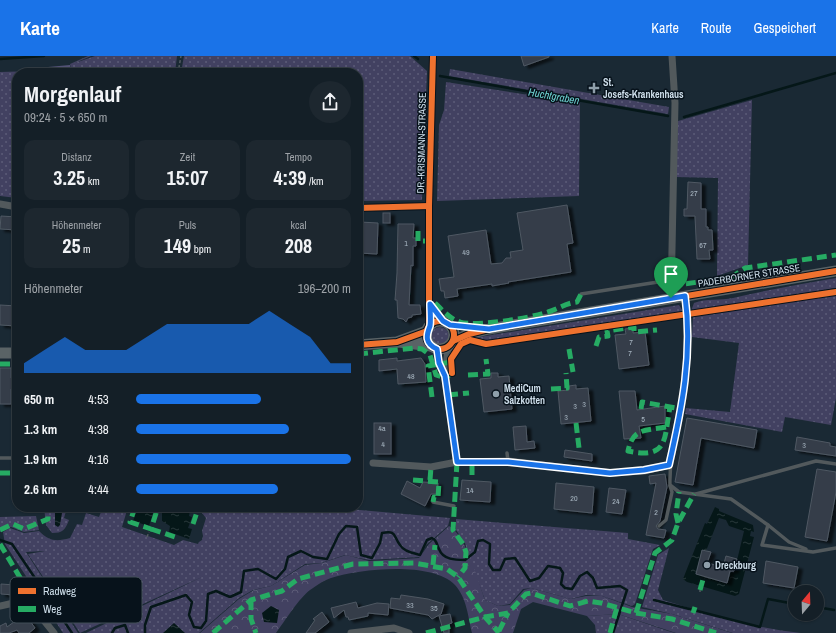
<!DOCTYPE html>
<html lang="de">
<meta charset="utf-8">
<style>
:root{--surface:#141f27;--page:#1d272f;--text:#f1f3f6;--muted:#9da2a7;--line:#333d44;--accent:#1a73e8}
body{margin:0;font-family:"Archivo Narrow",sans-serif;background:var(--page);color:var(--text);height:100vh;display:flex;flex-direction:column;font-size:15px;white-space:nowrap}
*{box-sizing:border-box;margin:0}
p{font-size:13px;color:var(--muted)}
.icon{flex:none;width:22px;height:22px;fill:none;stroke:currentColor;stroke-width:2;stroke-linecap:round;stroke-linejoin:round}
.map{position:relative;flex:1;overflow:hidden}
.panel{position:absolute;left:12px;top:12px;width:351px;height:444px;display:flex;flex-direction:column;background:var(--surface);border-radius:16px;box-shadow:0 1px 3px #0004,0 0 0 1px var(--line)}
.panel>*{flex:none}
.needle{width:26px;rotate:19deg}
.controls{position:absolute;left:788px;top:529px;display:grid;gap:8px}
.controls a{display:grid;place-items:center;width:36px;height:36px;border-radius:50%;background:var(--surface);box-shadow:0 1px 3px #0004,0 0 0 1px var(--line);font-size:20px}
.pin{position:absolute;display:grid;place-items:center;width:34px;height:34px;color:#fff;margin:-41px -17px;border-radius:50% 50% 50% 0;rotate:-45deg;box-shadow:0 0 4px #0007}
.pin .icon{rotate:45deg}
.round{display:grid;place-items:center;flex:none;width:42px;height:42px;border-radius:21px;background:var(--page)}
.summary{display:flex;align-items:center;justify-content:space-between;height:68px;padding:0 12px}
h1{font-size:22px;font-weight:700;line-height:30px}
.stats{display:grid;grid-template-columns:repeat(3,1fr);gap:6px;height:68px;padding:4px 12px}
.stats div{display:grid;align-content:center;border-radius:10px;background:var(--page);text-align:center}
.stats b{font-size:20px;font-weight:700}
.stats small{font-size:11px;font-weight:400}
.stats p{font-size:11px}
.chart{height:112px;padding:8px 12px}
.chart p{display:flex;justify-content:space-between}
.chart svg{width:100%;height:72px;margin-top:4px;fill:var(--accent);opacity:.7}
ul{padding:0 12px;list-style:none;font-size:13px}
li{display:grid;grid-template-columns:64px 48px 1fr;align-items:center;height:30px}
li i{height:10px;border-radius:5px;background:var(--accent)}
header{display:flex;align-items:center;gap:24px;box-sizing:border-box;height:56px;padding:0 20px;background:var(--accent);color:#fff}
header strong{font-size:19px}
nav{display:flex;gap:22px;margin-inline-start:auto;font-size:14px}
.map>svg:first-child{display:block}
.grass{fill:url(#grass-dots)}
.forest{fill:url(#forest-firs)}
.park{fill:url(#park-crowns)}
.pitch{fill:#424161}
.water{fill:url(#water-ripples);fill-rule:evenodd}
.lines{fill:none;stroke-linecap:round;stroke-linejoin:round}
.stream{stroke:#051718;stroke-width:2.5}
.building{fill:#343d48;stroke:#4f5863;filter:url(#shadow)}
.path{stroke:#525b60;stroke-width:1.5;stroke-dasharray:3 2;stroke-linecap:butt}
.lane{stroke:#52595c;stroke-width:3.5}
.street{stroke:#52595c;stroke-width:7}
.primary{stroke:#5a6366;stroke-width:11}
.quiet{stroke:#26ab63;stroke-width:5;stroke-dasharray:10 5;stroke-linecap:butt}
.cycleway-casing{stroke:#07121b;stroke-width:8}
.cycleway{stroke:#ef722f;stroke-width:6}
.route-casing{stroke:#fff;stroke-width:8}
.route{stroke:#1a73e8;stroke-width:5}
.poi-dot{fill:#8f9faa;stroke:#07121b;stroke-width:1.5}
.labels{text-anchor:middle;stroke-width:3;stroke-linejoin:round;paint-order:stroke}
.number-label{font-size:8px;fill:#a8b6c2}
.poi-label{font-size:10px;font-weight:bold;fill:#cedeea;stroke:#07121b;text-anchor:start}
.street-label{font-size:10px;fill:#cedeea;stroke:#07121b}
.water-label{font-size:11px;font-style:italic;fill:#6ed2d1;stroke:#07121b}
.key{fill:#07121b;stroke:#434f59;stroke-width:1}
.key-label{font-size:11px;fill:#cedeea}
</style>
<header>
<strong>Karte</strong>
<nav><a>Karte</a><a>Route</a><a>Gespeichert</a></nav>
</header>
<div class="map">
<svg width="836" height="577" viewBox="0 0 836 577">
<defs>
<pattern id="grass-dots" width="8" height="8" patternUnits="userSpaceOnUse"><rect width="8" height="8" fill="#424161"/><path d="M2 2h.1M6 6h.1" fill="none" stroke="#5c5c78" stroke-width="1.8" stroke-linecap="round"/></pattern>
<pattern id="forest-firs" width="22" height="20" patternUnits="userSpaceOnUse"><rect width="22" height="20" fill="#545377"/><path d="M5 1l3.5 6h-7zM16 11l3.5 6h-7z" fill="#6b6b8a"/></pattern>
<pattern id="park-crowns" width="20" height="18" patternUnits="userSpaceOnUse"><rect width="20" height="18" fill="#424161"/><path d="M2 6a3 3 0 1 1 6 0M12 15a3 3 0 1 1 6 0" fill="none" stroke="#5c5c78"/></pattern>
<pattern id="water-ripples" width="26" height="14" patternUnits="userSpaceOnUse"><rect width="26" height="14" fill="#051718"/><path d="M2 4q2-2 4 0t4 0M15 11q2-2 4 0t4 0" fill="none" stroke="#28383a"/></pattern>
<filter id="shadow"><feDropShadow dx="4.5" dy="2.5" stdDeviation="1" flood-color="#0009"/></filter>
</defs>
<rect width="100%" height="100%" fill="#1a2934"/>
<g class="grass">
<path d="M88,0H91L75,7L95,0H177L175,17H72L70,8Z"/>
<path d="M184,0H410L427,15L422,144L358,145V17H181Z"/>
<path d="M450,13L669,51L668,58L449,20Z"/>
<path d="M36,15L39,17H17V142L0,140V16Z"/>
<path d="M446,26L580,47L579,140L437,145L439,69L444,54Z"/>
<path d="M752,44L748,209L717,220L718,122L676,121L678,65Z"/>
<path d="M836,222V232L691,255L694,247C706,242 721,245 733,242C767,234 801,228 836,222Z"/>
<path d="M836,238V342L831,369L785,361L782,376L685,358L686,352L730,356L739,287L692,281L693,260Z"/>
<path d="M679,249L684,257L489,285L473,282Z"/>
<circle cx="440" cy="280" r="9"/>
<path d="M44,451H67L64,462L69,464C65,474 63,477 52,477L46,469Z"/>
<path d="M103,451H128L122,471L174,489L183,484L198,488L199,486L202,484L203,480L202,475L206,462L202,457L203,451H326L450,462L448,470L426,489L420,501L369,504L345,499L321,507L305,508L271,530L253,534L239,542L199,577H86L204,520L80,577L28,498L45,495L26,496L78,577H63L5,488L3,476L10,472L24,477L39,475C49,485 56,486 70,482L77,468L82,469L86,457L99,461Z"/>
<path d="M36,460L39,474L24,476L11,471L0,476V461Z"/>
<path d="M456,463L628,477V483L660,489L653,493L635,548L632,550L602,540L586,539L571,543L531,532L523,533L510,548L498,550L485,544L469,501L465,487L456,474Z"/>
<path d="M669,492L658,534L663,544C708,558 753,572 801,577H733L672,558L642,551L658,499Z"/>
<path d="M618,558L668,575L675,577H596L595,569L587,560Z"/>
</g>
<path class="forest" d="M70,9L71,17H39L36,15L37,12Z"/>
<path class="park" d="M449,470C466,479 478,525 485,544L498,550L510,549L524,534L531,532L571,543L586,540H602L632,551L672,558L732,577H676L618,558L587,560L533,546L521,553L513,577H472C468,561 467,542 455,529C432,505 360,513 331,522C324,524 316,530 310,534C300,541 284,566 276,577H200L239,543L254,534L271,530L305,509L322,507L346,499L369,505L419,502L429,488Z"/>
<path class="pitch" d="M63,513L71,528L64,532L56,516Z"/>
<g class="water">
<path d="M55,451H63L60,469L58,471L55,469Z"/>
<path d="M138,451H155L149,470L133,465Z"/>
<path d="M160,451H187L186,453L190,454L189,460L192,461L188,472L192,473L189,483L169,476L170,470L162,465V457L158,456Z"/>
<path d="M715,451L719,453V455L753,469L754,476L751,475L750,480L754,481L739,538L735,540L687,526L683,523L705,467L707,468ZM719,462L726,464L729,470L744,475L734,517L731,516L728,527L695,518L702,494L706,495Z"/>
<path d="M271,550L279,554L277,567L264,566L262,557Z"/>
<path d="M174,567L185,577H163Z"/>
</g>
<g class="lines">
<g class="stream">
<path d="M414,0L418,3"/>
<path d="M0,3L44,0"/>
<path d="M440,20L668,60"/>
<path d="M684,61L836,17"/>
<path d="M0,484L12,488L72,577"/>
<path d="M654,544L760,571L768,543L795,548"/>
<path d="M817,551L834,554"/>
<path d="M112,577L115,572L125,569L128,577"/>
<path d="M145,577V569L151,551L186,539L192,546L189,559L194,571L201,572L206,565L208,538L216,535L230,541L241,536L244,515L258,513L276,523L285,513L288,501L301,495L313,501L327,503L339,478L346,470L357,471L361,499L372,502L380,487L382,477C397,474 393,480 400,489C404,496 414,497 420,499L427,484L432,482C438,485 436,488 439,493C443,504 456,504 465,504L475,496L478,485L483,484L490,488L489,508L493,514H500L505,503L515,502L530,525L539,522L548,510L560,512L563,517L561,528L565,532L572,533L580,520L587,516L593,522L597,532L620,530L627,534L613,577"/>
</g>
</g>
<g class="building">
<path d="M521,0H549V1L524,10Z"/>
<path d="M688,126L701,127V153H706V171H708V174H712L713,194H709L710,203H697L695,160H684V153H687Z"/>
<path d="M567,149L573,187L567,188L571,216L508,226L509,227L492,230V228L457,233L458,240L445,242L444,235H441L439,223L454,221L448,180L486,174L491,208L502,207L506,202H511L510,196L523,194L517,157Z"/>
<rect x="383" y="157" width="7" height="10"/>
<path d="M1,160L17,161V174L0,173Z"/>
<path d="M360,166L378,167L377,198L359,197L358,175H360Z"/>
<path d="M398,168H414L413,182H416V190H413V210L411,209L409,249H420L421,258L412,259V261L408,262L406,266L403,263L398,262L397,244H395L397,217Z"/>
<path d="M0,249L17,250V270L0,269Z"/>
<path d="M633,272V277L645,276L649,309L619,313L615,279L626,278L625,273Z"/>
<path d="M397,302V305L421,302L425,308L426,326L398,328L397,313L379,315V304Z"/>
<path d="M0,312H11V322H17V333H11V348H0Z"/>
<path d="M491,317H498V321L509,320L512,353L484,356L480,323L491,322Z"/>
<path d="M576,329V333L588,332L591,365L561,368L558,335L569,334V330Z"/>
<path d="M619,335H635L637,354L665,350V367L639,370L641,382L624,383Z"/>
<path d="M687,362L757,374L754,392L701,382L693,429L675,426Z"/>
<rect x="374" y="367" width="17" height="31"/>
<path d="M526,370L527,386L534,385L535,392L515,394L513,371Z"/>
<path d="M797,381L830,387V390L836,391V400L795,394Z"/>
<path d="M565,394L592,398V405L564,401Z"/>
<path d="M817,413L836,416V436L827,485L805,481Z"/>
<path d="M665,418L667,431L660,465L656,470L658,473L666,474L664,482L646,479L656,427L650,428L649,420Z"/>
<path d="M462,424L491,426L490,446L460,444Z"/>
<path d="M407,425L420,432L423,426L438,427L437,438H431L425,450L401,438Z"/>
<path d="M556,427L594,431L592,457L554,453Z"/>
<path d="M609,432L626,434L622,458L606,456Z"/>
<path d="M702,494L711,496L707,507L723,511L726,500L737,503L734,515H730L727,527L696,518Z"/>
<path d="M766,505L798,511L794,532L763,527Z"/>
<path d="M1,528L15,529L14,539L1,538Z"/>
<path d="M401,539L428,543L444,548L441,558L432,563L428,559L390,552L391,542L400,543Z"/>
<path d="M356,546L358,552L377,547L389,548L388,559L368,557V560L349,564L348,561H346L344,554L334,562L331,552Z"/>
<path d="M322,556L329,566L315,577H306L315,564L313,563Z"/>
<path d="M25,558L35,572L29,577H19L17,574L9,577H0V570L6,567L7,571Z"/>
<path d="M450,558L452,567L449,568V577H444L439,560Z"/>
</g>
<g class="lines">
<g class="path">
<path d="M178,17L181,0"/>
<path d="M147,481L149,476"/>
<path d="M700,536V534"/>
</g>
<g class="lane">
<path d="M581,238L671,224"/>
<path d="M685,242C690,279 688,317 682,353C677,379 669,402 670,429L679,436L731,443L768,469L762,489L813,496L836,492"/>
<path d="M507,397L508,405"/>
<path d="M0,402H17"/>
<path d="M696,438L816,405L836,408"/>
<path d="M433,446L454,450"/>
<path d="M768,469L789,486L806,493"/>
<path d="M659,470L666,464L672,436L670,430"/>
</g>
<g class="street">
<path d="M0,148L17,151"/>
<path d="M358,152L429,150"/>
<path d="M671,242L675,47L672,0"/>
<path d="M430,248L443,265"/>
<path d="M429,270V150L433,0"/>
<path d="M448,292L445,322L457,406"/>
<path d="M437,293L439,307L445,320"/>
<path d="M373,407L431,411L457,406L508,405L611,417L644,415L669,409"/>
<path d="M0,550L18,546H29L54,577"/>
<path d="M351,577L394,572L409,577"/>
</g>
<g class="primary">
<circle cx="440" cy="279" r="14"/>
<path d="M453,285L469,278L489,273L836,215"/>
<path d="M399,286L431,290"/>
<path d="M358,289L397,286L427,275"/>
<path d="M0,297H17"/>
</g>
<g class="quiet">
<path d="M418,175V185H429"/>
<path d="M671,230L732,221L745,212L836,199"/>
<path d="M435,247C442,254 450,263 460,266C475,271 531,262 548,256C558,253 566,247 577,246L581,238"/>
<path d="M596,290L599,281L608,280L607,275L634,271V276L657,274"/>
<path d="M569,293L573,316"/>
<path d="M358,298L414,292L422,293L430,299L436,319L445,322L452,317V314"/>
<path d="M0,308H17"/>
<path d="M468,319L488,318L486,303"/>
<path d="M551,333L567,332L566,317"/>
<path d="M448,339L469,337"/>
<path d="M432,341L428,310L451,306"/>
<path d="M641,353L642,346L682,353"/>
<path d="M576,367L579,392"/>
<path d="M666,371C646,375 633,371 628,395C669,404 664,382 670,351"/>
<path d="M457,406L453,474L463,488L466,496L465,512L458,521"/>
<path d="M0,417H17"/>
<path d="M472,419V405"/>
<path d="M413,424L439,426L438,442L434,441L433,446"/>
<path d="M430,424L431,411"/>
<path d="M135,451L130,466L151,473L158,451"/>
<path d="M678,467L676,458L679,436"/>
<path d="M193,468L197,456L195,451"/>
<path d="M151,473L175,481"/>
<path d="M0,474L13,468L24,473L48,463V451"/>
<path d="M0,488L28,535L29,546"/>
<path d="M433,509L435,489"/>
<path d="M700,534L704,520"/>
<path d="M251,544V563L256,577"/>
<path d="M636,557L655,497L672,484L678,467L694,438"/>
<path d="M693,557L695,551"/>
<path d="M499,575L508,557"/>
<path d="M213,577L251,544L282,535L298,523L353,508L414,507L447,513L458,521L485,561L508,557L526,538L531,537L570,550L588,545L601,547L636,557L672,563L716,577"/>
<path d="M426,577L485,561L499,577"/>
<path d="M610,577L617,551"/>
</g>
<defs>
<g id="cycleway">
<path d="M358,152L429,150"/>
<circle cx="440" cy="279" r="14"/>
<path d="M429,270V150L433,0"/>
<path d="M453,285L469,278L489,273L836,215"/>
<path d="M358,289L397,286L427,275"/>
<path d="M452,317L451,303L461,288L470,284L486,288L836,236"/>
</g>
</defs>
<use href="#cycleway" class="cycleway-casing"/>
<use href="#cycleway" class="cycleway"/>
</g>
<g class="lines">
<defs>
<path id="route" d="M685,240C693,298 682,352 669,409L644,414L610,417L508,406H457L445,320L439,307L437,293C425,288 426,280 430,270C431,264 430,254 430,248L443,265L450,269L489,273Z"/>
</defs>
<use href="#route" class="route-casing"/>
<use href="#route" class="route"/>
</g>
<g class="poi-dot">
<path d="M592 26h4v4h4v4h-4v4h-4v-4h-4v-4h4z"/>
<circle cx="496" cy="338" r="4"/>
<circle cx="707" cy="509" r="4"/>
</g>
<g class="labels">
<g class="number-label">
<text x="694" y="140">27</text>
<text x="406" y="190">1</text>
<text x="703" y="192">67</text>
<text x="466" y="199">49</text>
<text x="631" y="289">7</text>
<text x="630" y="300">7</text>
<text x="411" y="323">48</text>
<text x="584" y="351">3</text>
<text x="575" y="353">3</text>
<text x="566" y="364">3</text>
<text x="643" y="366">5</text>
<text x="382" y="375">4a</text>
<text x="383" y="391">4</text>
<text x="804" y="392">3</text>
<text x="470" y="437">14</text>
<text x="574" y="445">20</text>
<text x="616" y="448">24</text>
<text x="656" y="459">2</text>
<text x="410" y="552">33</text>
<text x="434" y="555">35</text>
</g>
<g class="poi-label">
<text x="603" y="30">St.<tspan x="603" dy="12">Josefs-Krankenhaus</tspan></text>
<text x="504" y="336">MediCum<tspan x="504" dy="12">Salzkotten</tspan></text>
<text x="715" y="513">Dreckburg</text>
</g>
<g class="street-label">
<text transform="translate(421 87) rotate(-89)" y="4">DR.-KRISMANN-STRASSE</text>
<text transform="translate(749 219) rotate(-9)" y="4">PADERBORNER STRASSE</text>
</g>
<g class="water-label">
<text transform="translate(554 40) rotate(10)" y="4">Huchtgraben</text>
</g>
</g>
<rect x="10" y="521" width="132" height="46" rx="6" class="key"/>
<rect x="18" y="532" width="18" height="6" fill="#ef722f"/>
<rect x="18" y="550" width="18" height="6" fill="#26ab63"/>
<g class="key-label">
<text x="43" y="539">Radweg</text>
<text x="43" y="557">Weg</text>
</g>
</svg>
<div class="controls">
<a><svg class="needle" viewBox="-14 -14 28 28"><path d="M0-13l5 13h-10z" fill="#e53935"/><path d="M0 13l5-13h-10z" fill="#9da2a7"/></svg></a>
</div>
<div class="pin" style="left:671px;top:242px;background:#1e9e55"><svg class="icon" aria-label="arrive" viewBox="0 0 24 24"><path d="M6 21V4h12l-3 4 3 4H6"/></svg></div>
<section class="panel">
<div class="summary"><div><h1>Morgenlauf</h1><p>09:24 · 5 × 650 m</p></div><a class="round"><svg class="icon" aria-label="share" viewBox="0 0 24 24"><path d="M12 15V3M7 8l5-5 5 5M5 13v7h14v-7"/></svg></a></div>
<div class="stats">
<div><p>Distanz</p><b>3.25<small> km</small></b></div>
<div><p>Zeit</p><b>15:07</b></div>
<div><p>Tempo</p><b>4:39<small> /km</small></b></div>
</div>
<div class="stats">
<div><p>Höhenmeter</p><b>25<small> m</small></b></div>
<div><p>Puls</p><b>149<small> bpm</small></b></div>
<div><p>kcal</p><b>208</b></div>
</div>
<div class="chart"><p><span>Höhenmeter</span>196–200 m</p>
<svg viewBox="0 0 160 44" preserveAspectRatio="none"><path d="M0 44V38L10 30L20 22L30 30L40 30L50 30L60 22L70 14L80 14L90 14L100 14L110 14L120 6L130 14L140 22L150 38L160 38V44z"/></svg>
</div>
<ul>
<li><b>650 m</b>4:53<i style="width:58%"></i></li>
<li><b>1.3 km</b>4:38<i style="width:71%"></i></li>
<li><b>1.9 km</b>4:16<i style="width:100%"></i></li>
<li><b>2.6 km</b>4:44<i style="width:66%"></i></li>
</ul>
</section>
</div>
